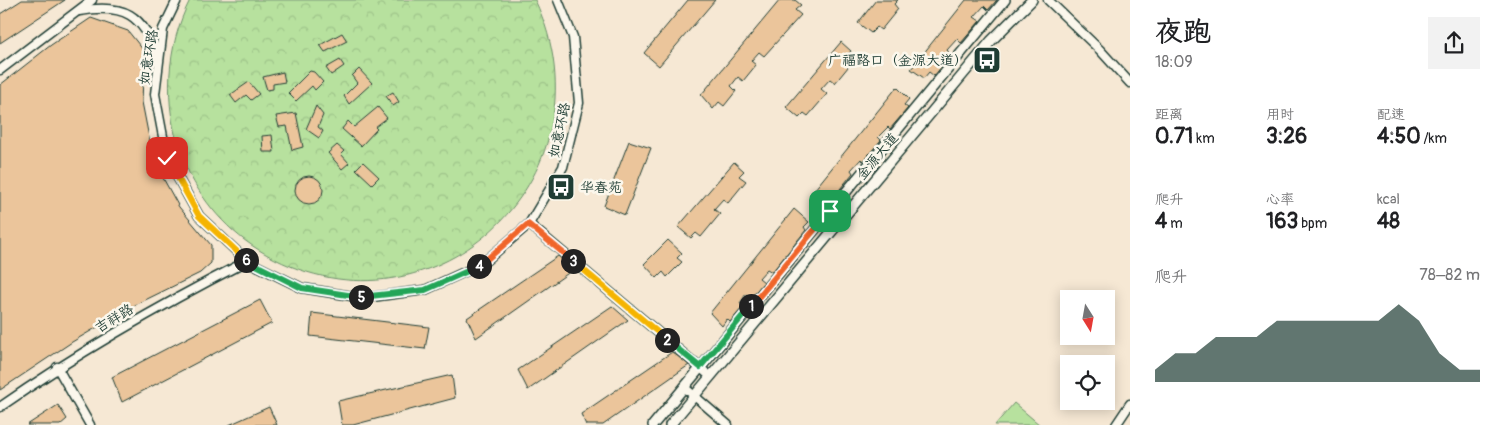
<!DOCTYPE html>
<html lang="zh">
<meta charset="utf-8">
<style>
:root{--surface:#fff;--page:#f2f2f2;--text:#202124;--muted:#757577;--accent:#1f3d34}
body{margin:0;font-family:Pangolin,"LXGW WenKai TC",sans-serif;background:var(--page);color:var(--text);height:100vh;display:flex;flex-direction:column;font-size:19px;white-space:nowrap}
*{box-sizing:border-box;margin:0}
p{font-size:16px;color:var(--muted)}
.icon{flex:none;width:28px;height:28px;fill:none;stroke:currentColor;stroke-width:2;stroke-linecap:round;stroke-linejoin:round}
.map{position:relative;flex:1;overflow:hidden}
.side{display:flex;flex-direction:column;background:var(--surface);width:375px}
.side>*{flex:none}
.needle{width:32px;rotate:169deg}
.controls{position:absolute;left:1060px;top:290px;display:grid;gap:10px}
.controls a{display:grid;place-items:center;width:55px;height:55px;border-radius:0px;background:var(--surface);box-shadow:0 2px 12px #0003;font-size:25px}
.pin{position:absolute;display:grid;place-items:center;width:42px;height:42px;color:#fff;margin:-21px;border-radius:10px;box-shadow:0 2px 8px #0006}
.km{position:absolute;width:25px;height:25px;margin:-12px;border-radius:50%;background:#222;color:#fff;font-size:14px;line-height:25px;text-align:center}
.round{display:grid;place-items:center;flex:none;width:52px;height:52px;border-radius:0px;background:var(--page)}
.head{display:flex;align-items:center;justify-content:space-between;height:85px;padding:0 25px}
h1{font-size:28px;font-weight:700;line-height:38px}
.metrics{display:grid;grid-template-columns:repeat(3,1fr);gap:8px;height:85px;padding:5px 25px}
.metrics div{display:grid;align-content:center}
.metrics b{font-size:21px;font-weight:700}
.metrics small{font-size:14px;font-weight:400}
.metrics p{font-size:14px}
.chart{height:140px;padding:10px 25px}
.chart p{display:flex;justify-content:space-between}
.chart svg{width:100%;height:90px;margin-top:5px;fill:var(--accent);opacity:.7}
main{display:flex;flex:1;min-height:0}
.map>svg:first-child{display:block}
.park{fill:url(#park-crowns);stroke:#6b8f69}
.pitch{fill:#b7e19e;stroke:#6b8f69}
.building{fill:#ebc59b;stroke:#1f3d34}
.lines{fill:none;stroke-linecap:round;stroke-linejoin:round}
.minor-casing{stroke:#1f3d34;stroke-width:11}
.tertiary-casing{stroke:#1f3d34;stroke-width:12}
.minor{stroke:#fbf7ec;stroke-width:8}
.tertiary{stroke:#fbf7ec;stroke-width:9}
.split-1-casing{stroke:#fff;stroke-width:10}
.split-2-casing{stroke:#fff;stroke-width:10}
.split-3-casing{stroke:#fff;stroke-width:10}
.split-4-casing{stroke:#fff;stroke-width:10}
.split-5-casing{stroke:#fff;stroke-width:10}
.split-6-casing{stroke:#fff;stroke-width:10}
.split-7-casing{stroke:#fff;stroke-width:10}
.split-1{stroke:#f0652b;stroke-width:6}
.split-2{stroke:#22a559;stroke-width:6}
.split-3{stroke:#f5b400;stroke-width:6}
.split-4{stroke:#f0652b;stroke-width:6}
.split-5{stroke:#22a559;stroke-width:6}
.split-6{stroke:#22a559;stroke-width:6}
.split-7{stroke:#f5b400;stroke-width:6}
.labels{text-anchor:middle;stroke-width:5;stroke-linejoin:round;paint-order:stroke}
.street-label{font-size:14px;fill:#1f3d34;stroke:#fbf7ec}
.poi-label{font-size:14px;fill:#1f3d34;stroke:#fbf7ec;text-anchor:end}
</style>
<main>
<div class="map">
<svg width="1130" height="425" viewBox="0 0 1130 425">
<defs>
<pattern id="park-crowns" width="20" height="18" patternUnits="userSpaceOnUse" patternTransform="scale(1.25)"><rect width="20" height="18" fill="#b7e19e"/><path d="M2 6a3 3 0 1 1 6 0M12 15a3 3 0 1 1 6 0" fill="none" stroke="#9dc289"/></pattern>
</defs>
<rect width="100%" height="100%" fill="#f6e8d4"/>
<filter id="ink" filterUnits="userSpaceOnUse"><feTurbulence type="fractalNoise" baseFrequency=".02" numOctaves="2"/><feDisplacementMap in="SourceGraphic" scale="10" xChannelSelector="R" yChannelSelector="G"/><feConvolveMatrix kernelMatrix="1 2 1 2 8 2 1 2 1" color-interpolation-filters="sRGB"/></filter>
<g filter="url(#ink)">
<path class="park" d="M190,0H535C619,178 426,353 259,250C223,228 195,193 181,154C163,104 166,47 190,0Z"/>
<path class="pitch" d="M1014,403L1040,425H995Z"/>
<g class="building">
<path d="M22,0H65L0,43V14Z"/>
<path d="M688,0H715L659,66L644,53Z"/>
<path d="M780,0H795L801,5L795,10L801,15L764,56L759,52L751,61L756,65L743,81L738,77L731,86L736,91L724,106L719,102L713,109L701,95Z"/>
<path d="M876,0H898L894,4L898,9L881,30L877,27L871,33L858,23Z"/>
<path d="M966,0H997L988,10L984,6L974,17L980,21L961,43L957,39L947,50L951,55L934,76L929,72L924,78L911,69Z"/>
<path d="M91,18L128,31L144,51L142,102L151,148L163,178L179,207L211,245V263L200,273L135,305L72,342L0,390V85L51,45Z"/>
<path d="M342,33L347,41L325,52L320,45Z"/>
<path d="M841,42L851,51L847,56L853,61L835,83L830,79L821,89L827,94L808,116L804,113L799,118L786,107Z"/>
<path d="M340,60L344,66L331,75L326,68Z"/>
<path d="M359,69L372,83L349,104L344,96L357,83L352,76Z"/>
<path d="M310,71L314,72L323,82L315,90L312,86L296,101L288,93Z"/>
<path d="M283,72L285,82L273,84V89L267,90L263,77Z"/>
<path d="M249,82L259,94L251,100L246,95L236,103L230,95Z"/>
<path d="M897,87L909,99L904,105L908,108L890,129L888,127L878,137L881,140L863,161L861,159L851,170L853,173L836,194L834,193L828,199L815,189Z"/>
<path d="M393,92L399,102L393,106L386,96Z"/>
<path d="M316,106L323,115L318,127L323,131L319,138L306,129Z"/>
<path d="M378,107L387,118L375,127L377,129L361,146L342,129L348,121L354,127Z"/>
<path d="M296,113L303,147L292,150L287,126L279,127L276,116Z"/>
<path d="M272,135L274,152H263L262,136Z"/>
<path d="M629,141L651,148L625,215L604,206Z"/>
<path d="M337,145L344,151L341,154L349,163L342,169L328,153Z"/>
<path d="M363,162L379,177L372,184L356,169Z"/>
<path d="M734,162L744,171L739,176L746,181L728,203L723,199L714,209L720,214L701,237L696,233L691,238L678,227Z"/>
<circle cx="309" cy="190" r="14"/>
<path d="M794,209L809,222L804,227L806,230L772,272L767,269L759,278L764,282L751,297L746,294L740,303L743,307L730,322L727,319L722,326L710,313Z"/>
<path d="M668,240L682,253L677,258L682,262L667,277L663,272L657,278L644,264Z"/>
<path d="M558,256L574,269L476,338L467,318Z"/>
<path d="M260,300L272,323L122,402L112,377Z"/>
<path d="M612,306L628,320L528,390L518,370Z"/>
<path d="M312,313L429,327L425,349L310,336Z"/>
<path d="M672,352L689,365L603,425H586L581,414Z"/>
<path d="M452,375L455,398L353,425H342L338,401Z"/>
<path d="M58,405L67,419L60,425H27Z"/>
<path d="M269,407L277,425H229Z"/>
</g>
<g class="lines">
<defs>
<g id="minor">
<path d="M177,0L163,29L155,94L167,158L199,216L247,261L302,288L364,298L425,290L482,264L529,224L563,167L579,103L573,37L558,0"/>
<path d="M1048,0L1100,50L1130,83"/>
<path d="M79,11C125,3 142,14 159,58"/>
<path d="M0,70L92,0"/>
<path d="M529,224L710,376"/>
<path d="M57,367L90,425"/>
<path d="M684,387L728,425"/>
<path d="M0,407C79,352 161,305 247,261"/>
<path d="M1116,425L1130,404"/>
</g>
<g id="tertiary">
<path d="M653,425L1005,0"/>
<path d="M670,425L991,41L1032,0"/>
</g>
</defs>
<use href="#minor" class="minor-casing"/>
<use href="#tertiary" class="tertiary-casing"/>
<use href="#minor" class="minor"/>
<use href="#tertiary" class="tertiary"/>
</g>
</g>
<g class="lines" filter="url(#ink)">
<defs>
<path id="split-1" d="M751,306L830,211"/>
<path id="split-2" d="M667,340L700,367L751,306"/>
<path id="split-3" d="M573,261L667,340"/>
<path id="split-4" d="M479,266L528,224L573,261"/>
<path id="split-5" d="M361,297L425,290L479,266"/>
<path id="split-6" d="M246,260L302,288L361,297"/>
<path id="split-7" d="M167,158L199,216L246,260"/>
</defs>
<use href="#split-1" class="split-1-casing"/>
<use href="#split-2" class="split-2-casing"/>
<use href="#split-3" class="split-3-casing"/>
<use href="#split-4" class="split-4-casing"/>
<use href="#split-5" class="split-5-casing"/>
<use href="#split-6" class="split-6-casing"/>
<use href="#split-7" class="split-7-casing"/>
<use href="#split-1" class="split-1"/>
<use href="#split-2" class="split-2"/>
<use href="#split-3" class="split-3"/>
<use href="#split-4" class="split-4"/>
<use href="#split-5" class="split-5"/>
<use href="#split-6" class="split-6"/>
<use href="#split-7" class="split-7"/>
</g>
<defs>
<symbol id="bus-square" viewBox="-11 -11 22 22"><rect x="-9" y="-9" width="18" height="18" rx="4" fill="#1f3d34" stroke="#fbf7ec"/><path d="M-5-6H5V4H4V6H2V4H-2V6H-4V4H-5ZM-3.5-4V0h7V-4ZM-3.5 1.2v1.5H-2V1.2ZM2 1.2v1.5H3.5V1.2Z" fill="#fff"/></symbol>
</defs>
<g fill-rule="evenodd">
<use href="#bus-square" x="971" y="44" width="32" height="32"/>
<use href="#bus-square" x="545" y="171" width="32" height="32"/>
</g>
<g class="labels">
<g class="street-label">
<text transform="translate(148 57) rotate(-81)" y="5">如意环路</text>
<text transform="translate(559 130) rotate(-78)" y="5">如意环路</text>
<text transform="translate(877 156) rotate(-50)" y="5">金源大道</text>
<text transform="translate(114 318) rotate(-31)" y="5">吉祥路</text>
</g>
<g class="poi-label">
<text x="968" y="65">广福路口（金源大道）</text>
<text x="580" y="192" text-anchor="start">华春苑</text>
</g>
</g>
</svg>
<div class="controls">
<a><svg class="needle" viewBox="-14 -14 28 28"><path d="M0-13l5 13h-10z" fill="#e53935"/><path d="M0 13l5-13h-10z" fill="#757577"/></svg></a>
<a><svg class="icon" aria-label="locate" viewBox="0 0 24 24"><circle cx="12" cy="12" r="6"/><path d="M12 2v4M12 18v4M2 12h4M18 12h4"/></svg></a>
</div>
<div class="pin" style="left:830px;top:211px;background:#1e9e55"><svg class="icon" aria-label="arrive" viewBox="0 0 24 24"><path d="M6 21V4h12l-3 4 3 4H6"/></svg></div>
<div class="pin" style="left:167px;top:158px;background:#d93025"><svg class="icon" aria-label="check" viewBox="0 0 24 24"><path d="M5 12l5 5 9-10"/></svg></div>
<b class="km" style="left:751px;top:306px">1</b>
<b class="km" style="left:667px;top:340px">2</b>
<b class="km" style="left:573px;top:261px">3</b>
<b class="km" style="left:479px;top:266px">4</b>
<b class="km" style="left:361px;top:297px">5</b>
<b class="km" style="left:246px;top:260px">6</b>
</div>
<section class="side">
<div class="head"><div><h1>夜跑</h1><p>18:09</p></div><a class="round"><svg class="icon" aria-label="share" viewBox="0 0 24 24"><path d="M12 15V3M7 8l5-5 5 5M5 13v7h14v-7"/></svg></a></div>
<div class="metrics">
<div><p>距离</p><b>0.71<small> km</small></b></div>
<div><p>用时</p><b>3:26</b></div>
<div><p>配速</p><b>4:50<small> /km</small></b></div>
</div>
<div class="metrics">
<div><p>爬升</p><b>4<small> m</small></b></div>
<div><p>心率</p><b>163<small> bpm</small></b></div>
<div><p>kcal</p><b>48</b></div>
</div>
<div class="chart"><p><span>爬升</span>78–82 m</p>
<svg viewBox="0 0 160 44" preserveAspectRatio="none"><path d="M0 44V38L10 30L20 30L30 22L40 22L50 22L60 14L70 14L80 14L90 14L100 14L110 14L120 6L130 14L140 30L150 38L160 38V44z"/></svg>
</div>
</section>
</main>
